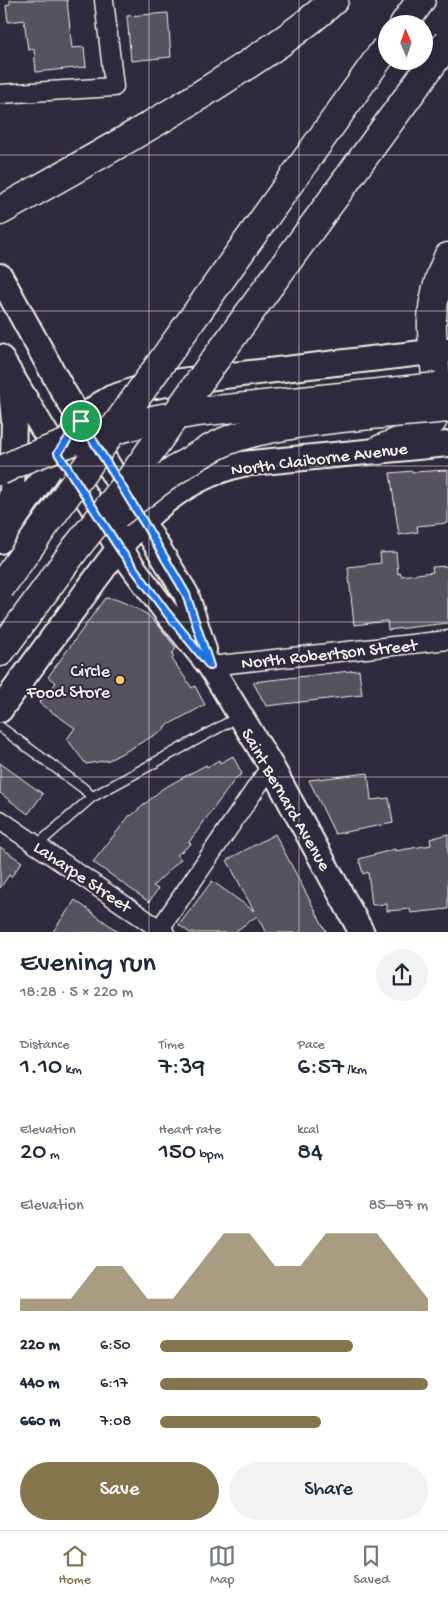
<!DOCTYPE html>
<meta charset="utf-8">
<style>
:root{--surface:#fff;--page:#f2f2f3;--text:#1f2937;--muted:#747a83;--line:#e0e1e3;--accent:#84754c}
body{margin:0;font-family:"Gochi Hand",sans-serif;background:var(--page);color:var(--text);height:100vh;display:flex;flex-direction:column;font-size:19px;white-space:nowrap}
*{box-sizing:border-box;margin:0}
p{font-size:16px;color:var(--muted)}
.icon{flex:none;width:28px;height:28px;fill:none;stroke:currentColor;stroke-width:2;stroke-linecap:round;stroke-linejoin:round}
.map{position:relative;height:932px;overflow:hidden}
.side{display:flex;flex-direction:column;background:var(--surface);flex:1}
.side>*{flex:none}
.needle{width:32px;rotate:358deg}
.buttons{position:absolute;left:378px;top:15px;display:grid;gap:10px}
.buttons a{display:grid;place-items:center;width:55px;height:55px;border-radius:50%;background:var(--surface);box-shadow:0 5px 20px #0002;font-size:25px}
.pin{position:absolute;display:grid;place-items:center;width:42px;height:42px;color:#fff;margin:-21px;border:2px solid #fff;border-radius:50%;box-shadow:0 1px 5px #0007}
.round{display:grid;place-items:center;flex:none;width:52px;height:52px;border-radius:26px;background:var(--page)}
.summary{display:flex;align-items:center;justify-content:space-between;height:85px;padding:0 20px}
h1{font-size:28px;font-weight:600;line-height:38px}
.stats{display:grid;grid-template-columns:repeat(3,1fr);gap:8px;height:85px;padding:5px 20px}
.stats div{display:grid;align-content:center}
.stats b{font-size:25px;font-weight:600}
.stats small{font-size:14px;font-weight:400}
.stats p{font-size:14px}
.chart{height:140px;padding:10px 20px}
.chart p{display:flex;justify-content:space-between}
.chart svg{width:100%;height:90px;margin-top:5px;fill:var(--accent);opacity:.7}
.button{display:flex;gap:10px;margin-top:auto;padding:10px 20px}
.button a{flex:1;height:58px;border-radius:30px;background:var(--accent);color:#fff;font-size:20px;font-weight:600;line-height:58px;text-align:center}
.button a+a{background:var(--page);color:var(--text)}
ul{padding:0 20px;list-style:none;font-size:16px}
li{display:grid;grid-template-columns:80px 60px 1fr;align-items:center;height:38px}
li i{height:12px;border-radius:6px;background:var(--accent)}
.tab-bar{display:flex;justify-content:space-around;align-items:center;height:70px;border-top:1px solid var(--line);background:var(--surface);font-size:14px;color:var(--muted)}
.tab-bar a{display:grid;justify-items:center;gap:2px}
.tab-bar .current{color:var(--accent)}
.map>svg:first-child{display:block}
.building{fill:#56525f;stroke:#f4f1e8}
.lines{fill:none;stroke-linecap:round;stroke-linejoin:round}
.lane-casing{stroke:#f4f1e8;stroke-width:12}
.street-casing{stroke:#f4f1e8;stroke-width:21}
.secondary-casing{stroke:#f4f1e8;stroke-width:28}
.highway-casing{stroke:#f4f1e8;stroke-width:31}
.lane{stroke:#2f2a3d;stroke-width:9}
.street{stroke:#2f2a3d;stroke-width:18}
.secondary{stroke:#2f2a3d;stroke-width:24}
.highway{stroke:#2f2a3d;stroke-width:28}
.highway-bridge-casing{stroke:#f4f1e8;stroke-width:31;stroke-linecap:butt}
.highway-bridge{stroke:#2f2a3d;stroke-width:28}
.route-casing{stroke:#fff;stroke-width:10}
.route{stroke:#1a73e8;stroke-width:6}
.grid{fill:none;stroke:#f4f1e8;stroke-width:1;stroke-opacity:0.55}
.poi-dot{fill:#ffd166;stroke:#2f2a3d;stroke-width:2}
.labels{text-anchor:middle;stroke-width:4;stroke-linejoin:round;paint-order:stroke}
.street-label{font-size:18px;fill:#f4f1e8;stroke:#2f2a3d}
.poi-label{font-size:18px;fill:#f4f1e8;stroke:#2f2a3d;text-anchor:end}
</style>
<div class="map">
<svg width="448" height="933" viewBox="0 0 448 933">
<rect width="100%" height="100%" fill="#2f2a3d"/>
<filter id="ink" filterUnits="userSpaceOnUse"><feTurbulence type="fractalNoise" baseFrequency=".02" numOctaves="2"/><feDisplacementMap in="SourceGraphic" scale="10" xChannelSelector="R" yChannelSelector="G"/><feConvolveMatrix kernelMatrix="1 2 1 2 8 2 1 2 1" color-interpolation-filters="sRGB"/></filter>
<g filter="url(#ink)">
<g class="building">
<path d="M10,0H67L72,48L84,47L86,67L36,72L34,49L28,50L24,20L8,22L6,5L10,4Z"/>
<path d="M168,13L171,57L131,61L127,16Z"/>
<path d="M448,470V523L417,526L418,532L399,535L390,473L413,471V472Z"/>
<path d="M396,552L398,574L401,573V576L433,572L432,567L448,566V623L388,630L387,621L354,625L348,567L381,563L380,553Z"/>
<path d="M105,598L115,599L132,606L148,615L159,626L176,648L172,654L174,656L172,659L192,688L195,686L205,705L164,727L165,729L130,749L109,760L86,764L67,739L75,728L39,703L56,683L48,677Z"/>
<path d="M359,670L362,695L266,706L253,682Z"/>
<path d="M233,756L242,774L236,778L189,842L191,844L177,855L181,859L153,886L158,889L149,902L93,862L130,815L131,816L162,789L206,765L207,767L219,760L220,763Z"/>
<path d="M0,763L43,794L28,814L0,793Z"/>
<path d="M368,773L371,800L389,798L393,823L335,834L309,780Z"/>
<path d="M275,834L327,933H266L257,916L233,933H190L179,925L212,881L254,911L227,860Z"/>
<path d="M448,834V909L411,913L410,909L387,911V904L372,905L368,872L363,874L359,859L395,849V851L431,845L430,839Z"/>
<path d="M0,847L22,862L11,877L9,875L0,888Z"/>
<path d="M75,900L120,933H52Z"/>
</g>
<g class="lines">
<defs>
<g id="lane">
<path d="M0,727L83,788L92,797"/>
<path d="M37,845L92,797L240,716"/>
</g>
<g id="street">
<path d="M0,94L114,87L104,0"/>
<path d="M210,666L448,640"/>
<path d="M0,820L165,933"/>
<path d="M157,933L271,766"/>
</g>
<g id="secondary">
<path d="M0,276L63,391L186,594L204,650"/>
<path d="M0,357L49,439L119,548L166,612L210,666L271,766L362,933"/>
<path d="M3,523L12,492L14,421L10,381"/>
<path d="M0,541L81,421L99,405L111,398L135,390L181,381L448,350"/>
<path d="M0,710C25,675 51,640 76,606C122,543 161,483 242,464L448,444"/>
</g>
<g id="highway">
<path d="M404,24L421,0"/>
<path d="M0,211C76,168 153,126 227,78C264,54 301,30 334,0"/>
<path d="M379,450C394,443 422,435 432,421C444,404 430,344 432,319C433,298 439,277 448,257"/>
<path d="M0,652L76,548"/>
</g>
</defs>
<use href="#lane" class="lane-casing"/>
<use href="#street" class="street-casing"/>
<use href="#secondary" class="secondary-casing"/>
<use href="#highway" class="highway-casing"/>
<use href="#lane" class="lane"/>
<use href="#street" class="street"/>
<use href="#secondary" class="secondary"/>
<use href="#highway" class="highway"/>
<defs>
<g id="highway-bridge">
<path d="M0,471L25,459L76,440L157,419L197,412L437,387"/>
<path d="M116,515C150,488 186,459 226,441C249,432 273,428 296,424C347,416 398,413 448,408"/>
<path d="M76,548L127,484L209,368L448,42"/>
<path d="M0,588L386,48"/>
</g>
</defs>
<use href="#highway-bridge" class="highway-bridge-casing"/>
<use href="#highway-bridge" class="highway-bridge"/>
</g>
</g>
<g class="lines" filter="url(#ink)">
<defs>
<path id="route" d="M81,421L143,521L186,594L210,666L166,612L119,548L58,453Z"/>
</defs>
<use href="#route" class="route-casing"/>
<use href="#route" class="route"/>
</g>
<path class="grid" d="M149,0V933M299,0V933M0,155H448M0,311H448M0,466H448M0,622H448M0,777H448"/>
<circle class="poi-dot" cx="120" cy="680" r="5"/>
<g class="labels">
<g class="street-label">
<text transform="translate(319 458) rotate(-7)" y="6">North Claiborne Avenue</text>
<text transform="translate(329 653) rotate(-6)" y="6">North Robertson Street</text>
<text transform="translate(287 799) rotate(60)" y="6">Saint Bernard Avenue</text>
<text transform="translate(83 876) rotate(34)" y="6">Laharpe Street</text>
</g>
<g class="poi-label">
<text x="110" y="676">Circle<tspan x="110" dy="21">Food Store</tspan></text>
</g>
</g>
</svg>
<div class="buttons">
<a><svg class="needle" viewBox="-14 -14 28 28"><path d="M0-13l5 13h-10z" fill="#e53935"/><path d="M0 13l5-13h-10z" fill="#747a83"/></svg></a>
</div>
<div class="pin" style="left:81px;top:421px;background:#1e9e55"><svg class="icon" aria-label="arrive" viewBox="0 0 24 24"><path d="M6 21V4h12l-3 4 3 4H6"/></svg></div>
</div>
<section class="side">
<div class="summary"><div><h1>Evening run</h1><p>18:28 · 5 × 220 m</p></div><a class="round"><svg class="icon" aria-label="share" viewBox="0 0 24 24"><path d="M12 15V3M7 8l5-5 5 5M5 13v7h14v-7"/></svg></a></div>
<div class="stats">
<div><p>Distance</p><b>1.10<small> km</small></b></div>
<div><p>Time</p><b>7:39</b></div>
<div><p>Pace</p><b>6:57<small> /km</small></b></div>
</div>
<div class="stats">
<div><p>Elevation</p><b>20<small> m</small></b></div>
<div><p>Heart rate</p><b>150<small> bpm</small></b></div>
<div><p>kcal</p><b>84</b></div>
</div>
<div class="chart"><p><span>Elevation</span>85–87 m</p>
<svg viewBox="0 0 160 44" preserveAspectRatio="none"><path d="M0 44V38L10 38L20 38L30 22L40 22L50 38L60 38L70 22L80 6L90 6L100 22L110 22L120 6L130 6L140 6L150 22L160 38V44z"/></svg>
</div>
<ul>
<li><b>220 m</b>6:50<i style="width:72%"></i></li>
<li><b>440 m</b>6:17<i style="width:100%"></i></li>
<li><b>660 m</b>7:08<i style="width:60%"></i></li>
</ul>
<div class="button"><a>Save</a><a>Share</a></div>
</section>
<nav class="tab-bar">
<a class="current"><svg class="icon" aria-label="home" viewBox="0 0 24 24"><path d="M3 11l9-7 9 7M6 9v11h12V9"/></svg>Home</a>
<a><svg class="icon" aria-label="map" viewBox="0 0 24 24"><path d="M3 6l6-2 6 2 6-2v14l-6 2-6-2-6 2zM9 4v14M15 6v14"/></svg>Map</a>
<a><svg class="icon" aria-label="saved" viewBox="0 0 24 24"><path d="M7 4h10v16l-5-4-5 4z"/></svg>Saved</a>
</nav>
